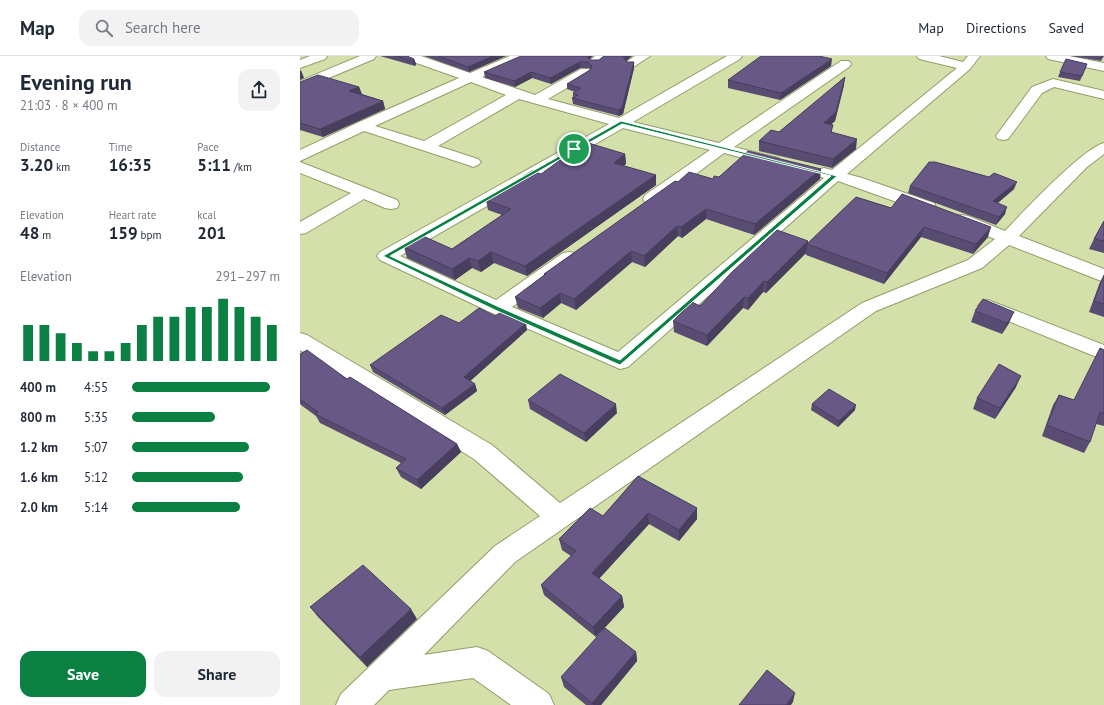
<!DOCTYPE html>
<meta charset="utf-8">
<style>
:root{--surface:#fff;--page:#f2f2f3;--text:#1f2937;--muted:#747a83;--line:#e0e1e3;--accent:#0b8043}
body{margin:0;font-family:"PT Sans",sans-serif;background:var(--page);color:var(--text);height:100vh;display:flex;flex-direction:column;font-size:15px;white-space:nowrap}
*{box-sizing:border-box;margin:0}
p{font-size:13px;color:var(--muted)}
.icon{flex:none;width:22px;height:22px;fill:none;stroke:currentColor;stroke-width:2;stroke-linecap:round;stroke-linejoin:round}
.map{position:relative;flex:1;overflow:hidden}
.side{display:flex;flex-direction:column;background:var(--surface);width:300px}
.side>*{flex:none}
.pin{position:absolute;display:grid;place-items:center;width:34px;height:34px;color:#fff;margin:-17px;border:2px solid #fff;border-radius:50%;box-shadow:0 1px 4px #0007}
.round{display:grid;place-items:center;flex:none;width:42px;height:42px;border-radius:12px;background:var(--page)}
.head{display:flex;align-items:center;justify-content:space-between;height:68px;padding:0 20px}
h1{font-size:22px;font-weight:600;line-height:30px}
.metrics{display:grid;grid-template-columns:repeat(3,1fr);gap:6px;height:68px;padding:4px 20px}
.metrics div{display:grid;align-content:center}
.metrics b{font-size:17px;font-weight:600}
.metrics small{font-size:11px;font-weight:400}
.metrics p{font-size:11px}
.chart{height:112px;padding:8px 20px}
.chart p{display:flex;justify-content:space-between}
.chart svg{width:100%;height:72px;margin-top:4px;stroke:var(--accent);stroke-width:6}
.button{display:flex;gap:8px;margin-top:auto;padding:8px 20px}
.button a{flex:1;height:46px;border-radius:12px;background:var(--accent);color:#fff;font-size:16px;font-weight:600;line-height:46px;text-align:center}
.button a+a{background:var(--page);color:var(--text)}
ul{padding:0 20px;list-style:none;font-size:13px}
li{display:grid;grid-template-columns:64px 48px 1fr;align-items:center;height:30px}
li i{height:10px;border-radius:5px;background:var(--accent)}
header{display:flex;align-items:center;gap:24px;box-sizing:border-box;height:56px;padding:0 20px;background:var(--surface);border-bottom:1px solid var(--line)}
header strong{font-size:19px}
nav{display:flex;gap:22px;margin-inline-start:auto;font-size:14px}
.search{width:280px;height:36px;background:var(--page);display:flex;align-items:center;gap:10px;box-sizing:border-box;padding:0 14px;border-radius:12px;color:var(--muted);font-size:15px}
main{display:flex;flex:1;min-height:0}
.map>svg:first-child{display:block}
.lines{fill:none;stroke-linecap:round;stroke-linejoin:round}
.minor-casing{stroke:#929e6a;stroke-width:2}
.minor{fill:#fff;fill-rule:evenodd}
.wall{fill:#594c72}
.shaded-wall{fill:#483e5d}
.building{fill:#675885;stroke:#483e5d}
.route{fill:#0b8043;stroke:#fff;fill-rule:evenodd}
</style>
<header>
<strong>Map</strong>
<div class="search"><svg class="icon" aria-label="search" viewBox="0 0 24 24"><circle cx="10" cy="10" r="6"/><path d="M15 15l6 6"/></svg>Search here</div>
<nav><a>Map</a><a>Directions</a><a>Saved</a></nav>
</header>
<main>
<section class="side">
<div class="head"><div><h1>Evening run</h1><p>21:03 · 8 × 400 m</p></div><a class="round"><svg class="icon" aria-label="share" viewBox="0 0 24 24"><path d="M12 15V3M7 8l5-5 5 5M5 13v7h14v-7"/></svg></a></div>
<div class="metrics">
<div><p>Distance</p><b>3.20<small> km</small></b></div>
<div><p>Time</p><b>16:35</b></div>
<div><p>Pace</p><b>5:11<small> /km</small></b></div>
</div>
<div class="metrics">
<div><p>Elevation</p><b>48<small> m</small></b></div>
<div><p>Heart rate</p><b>159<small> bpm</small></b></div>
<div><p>kcal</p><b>201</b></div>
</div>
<div class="chart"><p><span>Elevation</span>291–297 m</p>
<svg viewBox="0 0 160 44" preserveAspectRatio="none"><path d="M5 44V22M15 44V22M25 44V27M35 44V33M45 44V38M55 44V38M65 44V33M75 44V22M85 44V17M95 44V17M105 44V11M115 44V11M125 44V6M135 44V11M145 44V17M155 44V22"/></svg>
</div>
<ul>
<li><b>400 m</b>4:55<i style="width:93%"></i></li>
<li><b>800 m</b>5:35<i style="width:56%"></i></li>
<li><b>1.2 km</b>5:07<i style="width:79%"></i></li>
<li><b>1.6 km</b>5:12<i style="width:75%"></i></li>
<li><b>2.0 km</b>5:14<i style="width:73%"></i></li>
</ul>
<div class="button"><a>Save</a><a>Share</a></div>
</section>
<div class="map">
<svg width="804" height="649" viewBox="0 0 804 649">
<rect width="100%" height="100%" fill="#d3e0a9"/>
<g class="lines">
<defs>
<g id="minor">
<path d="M10,0H27L25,3L0,12V4Z"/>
<path d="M60,0H76L74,3L0,34V25Z"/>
<path d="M103,0H121L170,17L210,0H226L224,3L182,21L235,39L281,13H289L291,16L289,19L248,43L319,62L427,0H442L440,3L333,66L419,87L541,5H549L551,8L549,11L434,91L478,102L481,105L478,108L473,110L424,97L357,147L351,148L345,147L343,143L345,139L410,94L323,72L100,200L196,244L263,197L269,196L275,197L278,201L275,205L212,251L318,296L524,122L518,120L516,117L518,114L524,112L532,114L657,12L619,3L617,0H639L663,6L668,0H680L670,13L547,118L562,122L634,147L636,151L634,155L628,156L622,155L538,125L328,311L320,313L190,256L80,204L77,200L80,196L309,68L219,43L138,90L178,103L181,106L178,109L173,111L168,109L64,75L0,105V94L57,67L159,22L105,3ZM171,26L206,39L124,85L75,70Z"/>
<path d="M295,0H310L299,8H291L289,5Z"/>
<path d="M335,0H350L335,10H327L325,7Z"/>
<path d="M746,0H769L804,7V15L748,3Z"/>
<path d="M753,23L804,35V43L754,31L742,37L708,83L703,84L698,83L696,80L732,31Z"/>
<path d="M804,87V98L787,111L719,180L804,213V226L709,189L682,212L576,255L215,506L124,599L177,591L188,595L249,638L254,649H211L173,622L89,634L74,649H36L41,638L195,490L240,460L174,403L0,294V277L7,279L192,389L260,447L562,247L668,204L695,183L656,168L653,164L656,160L662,159L668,160L705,175C723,156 783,92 804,87Z"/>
<path d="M0,106L97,144L99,148L97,152L91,153L85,152L64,143L6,177L0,178V166L51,137L0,117Z"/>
<path d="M688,244L804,289V304L681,254L678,250L681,246Z"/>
</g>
</defs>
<use href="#minor" class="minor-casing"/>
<use href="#minor" class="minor"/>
</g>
<g class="wall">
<path d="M80,0H107L114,3L116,8L115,10Z"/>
<path d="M124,0H206L169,16Z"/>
<path d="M304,0H332L326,5L327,6H334V12L323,58L319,60L273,48L272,42H273V37L275,36L267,33V28L290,14V13L289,12H280L251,28L232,22L215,31L185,22L184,16L290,3V4H299Z"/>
<path d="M771,0H804L801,5Z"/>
<path d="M787,8L780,25L758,21L760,16Z"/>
<path d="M531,10L480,44L428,32V24Z"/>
<path d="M0,26L59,31L62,38L83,45L85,53L23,81L0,74Z"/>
<path d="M544,29L535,65L531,68L532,76L556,93L532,112L459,95V85L479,76Z"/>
<path d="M325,98L326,108L323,110L356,119V129L227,220L194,207L181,216L172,212L155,224L107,202L104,191L152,193L202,159L188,154L186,144L241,118Z"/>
<path d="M521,113L520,123L454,179L406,163L382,182L378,180L345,211L332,206L276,254L261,247L243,262L218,252L215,241L244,219V218L378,126L413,123L419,121Z"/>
<path d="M610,130L714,133L698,147L705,158L696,169L608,137Z"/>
<path d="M556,141L688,181L673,198L621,181L584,228L506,199V197L466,237L463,236L448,254L443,252L407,290L374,276L373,265L508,185V188Z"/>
<path d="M804,165V197L789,193L794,183Z"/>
<path d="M804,219V261L789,256L800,226Z"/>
<path d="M675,255L709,267L702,278L671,266Z"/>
<path d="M159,267L227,274L170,325L175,328L177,335L145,359L73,316L70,309Z"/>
<path d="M804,294V370L796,368L790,386L784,397L742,380L753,349L759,339L774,344Z"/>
<path d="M0,298L47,323L157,388L161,396L121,433L101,421L96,412L101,407L20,367L16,360L1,349L0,347Z"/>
<path d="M716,331L695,363L673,353L677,342Z"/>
<path d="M228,344L317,357L286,386L230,353Z"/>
<path d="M512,348L555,354L538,371L511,354Z"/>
<path d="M338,420L397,463L379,485L349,468L299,523L322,540L324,551L296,581L244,539L241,529L271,500L262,494L259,483L303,460Z"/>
<path d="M10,551L117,563L67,611L18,561Z"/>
<path d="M336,596L337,605L301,649H286L264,631L261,621Z"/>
</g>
<g class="shaded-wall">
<path d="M193,0H206L169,16L168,11Z"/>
<path d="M287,0H293L288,5Z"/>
<path d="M325,0H332L324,7L323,1Z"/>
<path d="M114,3L116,8L115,10L113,5Z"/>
<path d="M532,3L531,10L480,44L481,37Z"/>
<path d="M280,6V12L251,28L250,22Z"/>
<path d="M334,6V12L323,58L319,60L318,54Z"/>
<path d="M1,14L4,22L0,24V15Z"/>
<path d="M231,16L232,22L215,31L214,25Z"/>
<path d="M545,21L544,29L535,65L523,76L524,67Z"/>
<path d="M59,31L62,39L49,35Z"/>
<path d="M83,45L85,53L23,81L20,73Z"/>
<path d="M557,83L556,93L532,112L533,103Z"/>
<path d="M325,98L326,108L314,117V107Z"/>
<path d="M521,113L520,123L454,179L455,168Z"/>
<path d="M356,119V129L227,220L225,210Z"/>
<path d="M717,126L714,133L690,153L693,145Z"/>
<path d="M707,151L705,158L696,169L699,161Z"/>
<path d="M406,153V163L382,182L381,171Z"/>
<path d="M377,170L378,180L345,211L344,200Z"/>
<path d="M624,171L621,181L584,228L587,217Z"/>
<path d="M691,171L688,181L673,198L676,188Z"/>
<path d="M508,185L506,197L466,237L467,226Z"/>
<path d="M331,195L332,206L276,254L274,243Z"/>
<path d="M191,196L194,207L181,216L178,205Z"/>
<path d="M169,202L172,212L155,224L152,213Z"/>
<path d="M464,225L463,236L448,254V242Z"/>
<path d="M260,237L261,247L243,262L240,252Z"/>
<path d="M444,241L443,252L407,290V279Z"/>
<path d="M714,256L709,267L702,278L707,267Z"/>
<path d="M226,267L227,274L166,329L164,321Z"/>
<path d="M721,320L716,331L695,363L700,352Z"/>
<path d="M175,328L177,335L145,359L142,352Z"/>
<path d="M316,348L317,357L286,386L284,377Z"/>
<path d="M556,349L555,354L538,371L539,365Z"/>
<path d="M157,388L161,396L121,433L117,424Z"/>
<path d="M397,452V463L379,485V474Z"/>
<path d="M348,457L349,468L294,528L292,517Z"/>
<path d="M322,540L324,551L296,581L293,571Z"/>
<path d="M111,553L117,563L67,611L60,601Z"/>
<path d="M336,596L337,605L301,649H293L292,647Z"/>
<path d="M495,637L493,646L491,649H486Z"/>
</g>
<g class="building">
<path d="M97,0H107L114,3L113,5Z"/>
<path d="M138,0H193L168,11Z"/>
<path d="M221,0H287L290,4H299L304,0H325L323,1L327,6H334L322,52L318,54L272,42L278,39L273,37L281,32L267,28L290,14L292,10L288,6H280L250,22L231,16L214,25L184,16Z"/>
<path d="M461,0H519L532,3L481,37L428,24Z"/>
<path d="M766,3L787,8L782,20L760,16Z"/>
<path d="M18,19L59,31L49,35L83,45L20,73L0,67V26Z"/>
<path d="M545,21L536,56L524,67L533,69L531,76L557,83L533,103L459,85L471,74L479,76Z"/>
<path d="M285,86L325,98L314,107L356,119L225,210L191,196L178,205L169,202L152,213L104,191L123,180L152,193L211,153L186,144L232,115L241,118Z"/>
<path d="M448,95L521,113L455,168L406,153L381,171L377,170L344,200L331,195L274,243L260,237L240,252L215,241L246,218H244L375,125L378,126L389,116L413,123L414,120L419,121Z"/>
<path d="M629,106H635L689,121L694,117L717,126L693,145L707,151L699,161L610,130Z"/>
<path d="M602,138L691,171L676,188L624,171L587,217L507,188L556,141L591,152Z"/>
<path d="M804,165V185L794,183Z"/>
<path d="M477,174L508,185L467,226L464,225L448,242L444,241L407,279L373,265L392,246L400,250L432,216Z"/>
<path d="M804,219V248L794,245Z"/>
<path d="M683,243L714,256L707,267L675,255Z"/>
<path d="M179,252L195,260L201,256L226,267L164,321L175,328L142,352L70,309L141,259L159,267Z"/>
<path d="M800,292L804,294V358L800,356L790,386L747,369L759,339L774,344Z"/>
<path d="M7,294L47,323L50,321L157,388L117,424L96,412L106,403L15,358L18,356L0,343V298Z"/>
<path d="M699,308L721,320L700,352L677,342Z"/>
<path d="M260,318L316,348L284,377L228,344Z"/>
<path d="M529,333L556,349L539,365L512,348Z"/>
<path d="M338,420L397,452L379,474L348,457L292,517L322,540L293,571L241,529L276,495L259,483L290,452L303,460Z"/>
<path d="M63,509L111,553L60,601L10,551Z"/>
<path d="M305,572L336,596L292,647L261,621Z"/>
<path d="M467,614L495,637L486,649H439Z"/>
</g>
<path class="route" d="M321,65L537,120L320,309L195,254L83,200ZM322,68L531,120L320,304L199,251L90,200Z"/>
</svg>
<div class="pin" style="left:274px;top:93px;background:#1e9e55"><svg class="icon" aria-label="arrive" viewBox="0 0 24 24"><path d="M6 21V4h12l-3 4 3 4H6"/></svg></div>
</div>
</main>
